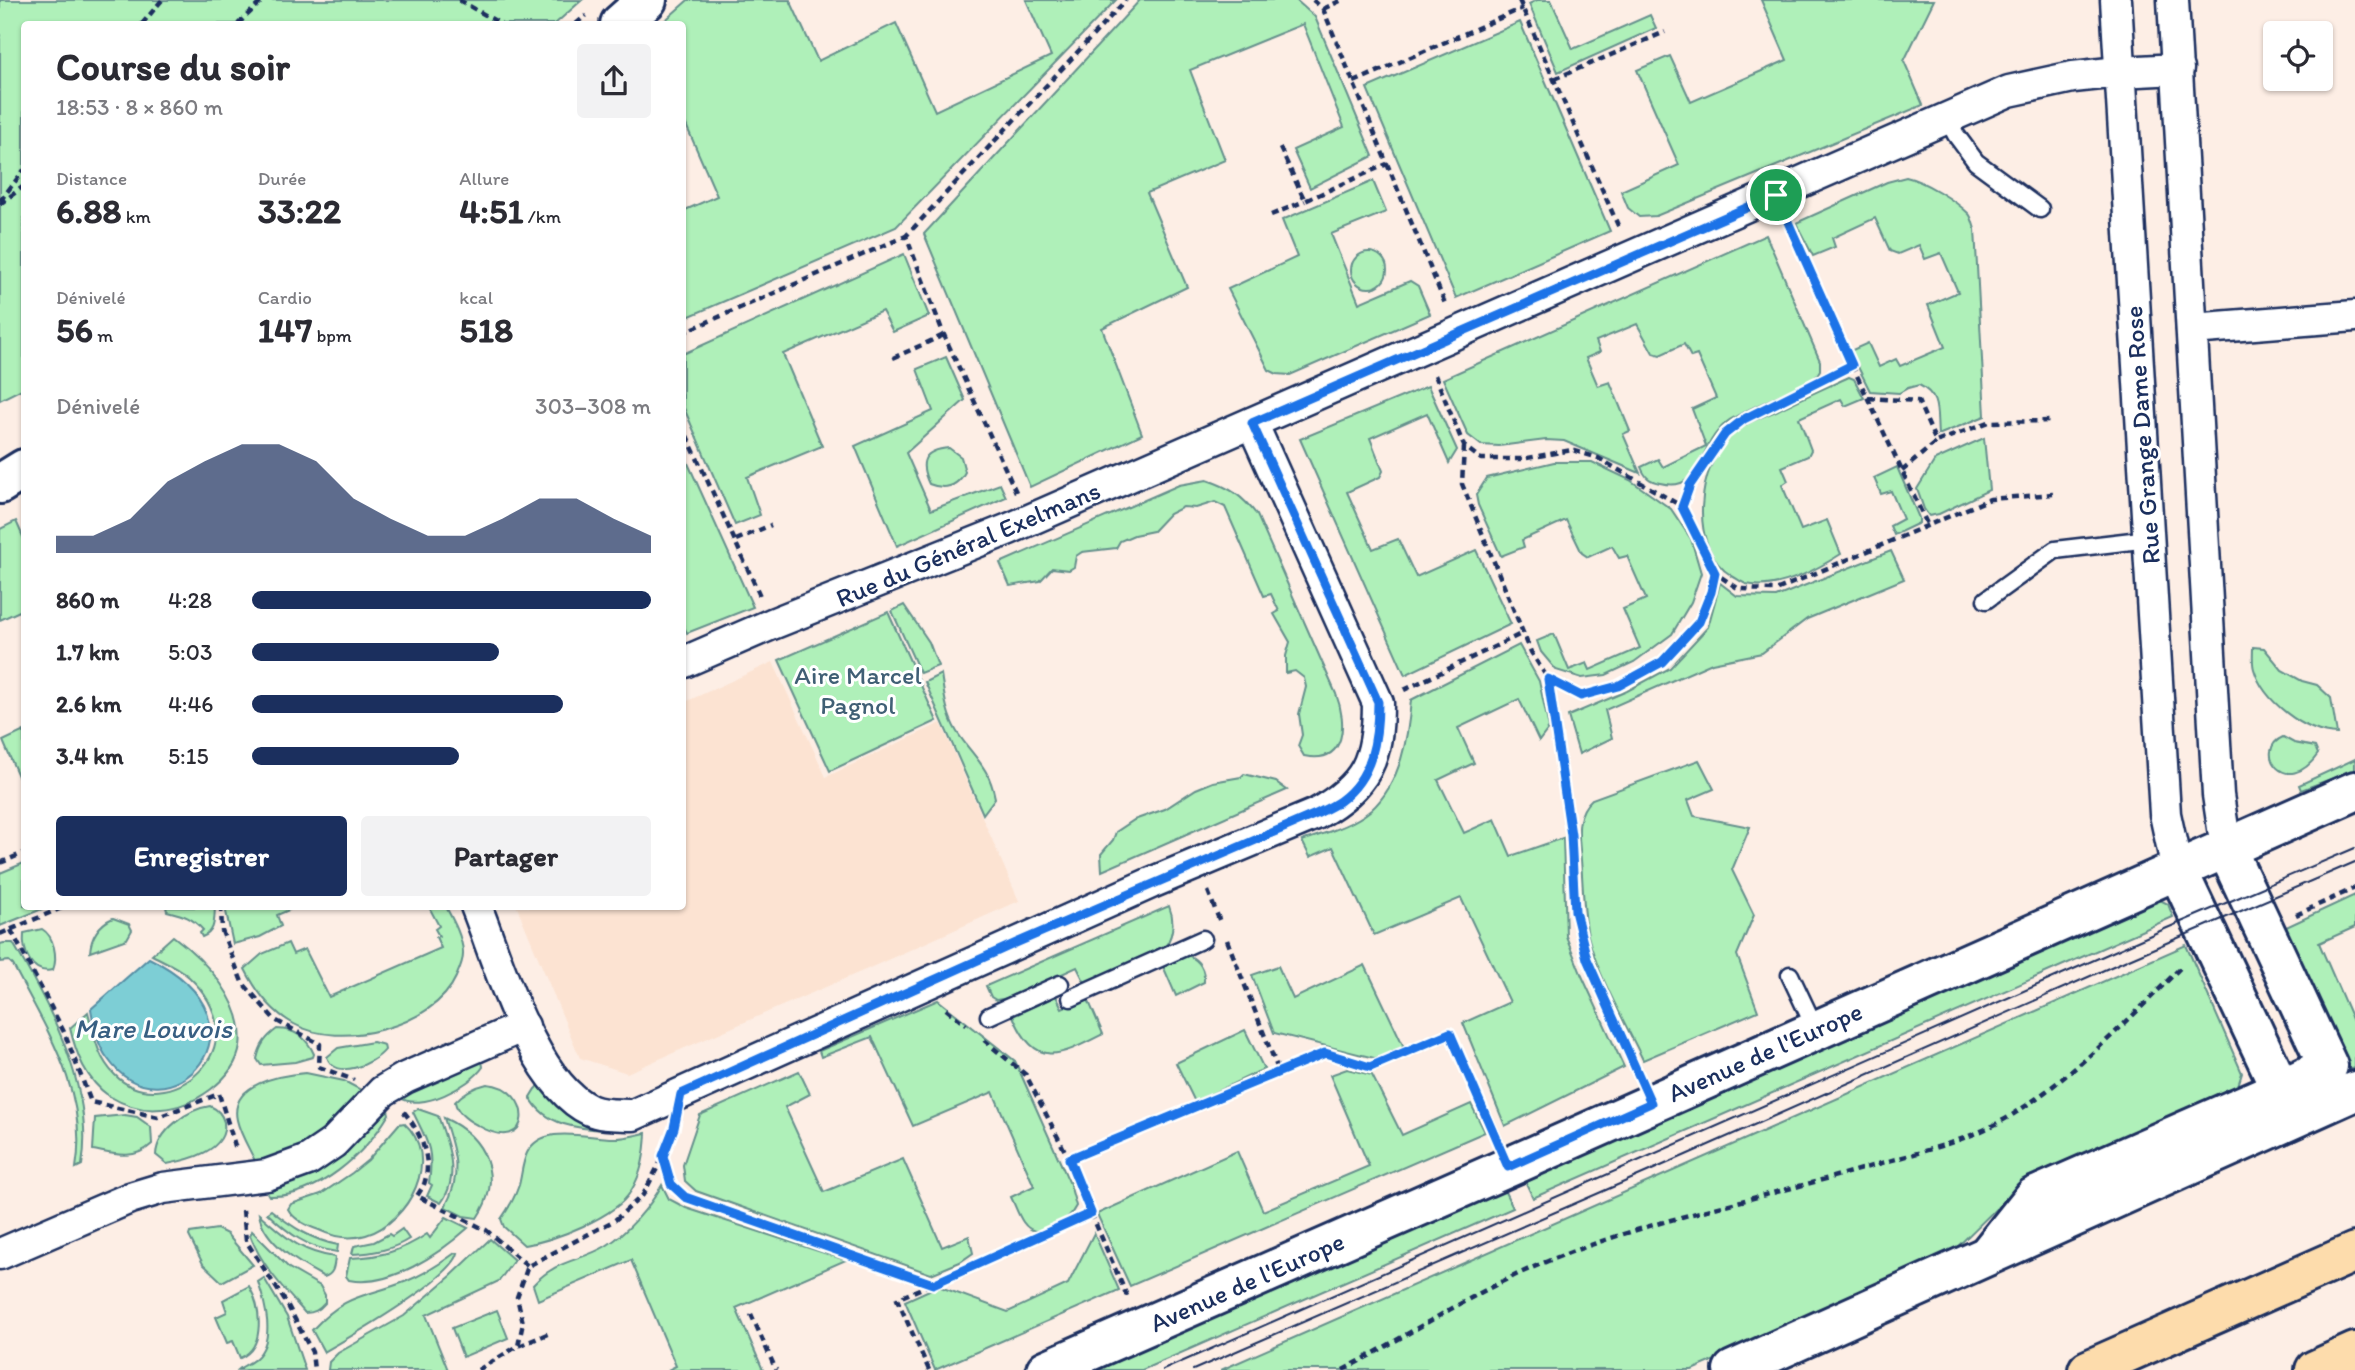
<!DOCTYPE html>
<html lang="fr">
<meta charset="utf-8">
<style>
:root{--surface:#fff;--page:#f2f2f3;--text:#2b2b33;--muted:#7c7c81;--accent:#1b2f5e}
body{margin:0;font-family:Itim,sans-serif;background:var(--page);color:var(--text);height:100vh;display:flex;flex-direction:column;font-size:26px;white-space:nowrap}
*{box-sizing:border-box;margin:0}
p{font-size:23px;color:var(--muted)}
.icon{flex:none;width:38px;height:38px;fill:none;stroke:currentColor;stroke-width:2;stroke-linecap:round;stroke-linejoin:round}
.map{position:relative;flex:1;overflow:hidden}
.panel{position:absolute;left:21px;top:21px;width:665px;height:889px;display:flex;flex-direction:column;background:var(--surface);border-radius:7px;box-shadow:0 2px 5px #0004}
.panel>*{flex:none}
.fabs{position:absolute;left:2263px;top:21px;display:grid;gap:14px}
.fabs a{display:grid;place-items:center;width:70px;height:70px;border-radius:7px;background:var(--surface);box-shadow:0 2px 5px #0004;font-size:35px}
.pin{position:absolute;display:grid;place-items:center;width:60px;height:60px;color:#fff;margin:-30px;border:4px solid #fff;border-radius:50%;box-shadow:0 2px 7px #0007}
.round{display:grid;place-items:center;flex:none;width:74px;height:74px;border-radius:7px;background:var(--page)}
.head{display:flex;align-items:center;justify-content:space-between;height:119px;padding:0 35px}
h1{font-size:38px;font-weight:800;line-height:52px}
.metrics{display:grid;grid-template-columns:repeat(3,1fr);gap:10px;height:119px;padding:7px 35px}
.metrics div{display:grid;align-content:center}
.metrics b{font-size:35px;font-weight:800}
.metrics small{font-size:19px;font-weight:400}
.metrics p{font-size:19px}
.chart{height:196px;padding:14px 35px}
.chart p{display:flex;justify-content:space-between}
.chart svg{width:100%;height:126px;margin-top:7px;fill:var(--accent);opacity:.7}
.cta{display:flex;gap:14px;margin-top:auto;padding:14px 35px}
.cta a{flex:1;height:80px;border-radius:7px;background:var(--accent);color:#fff;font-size:28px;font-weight:800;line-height:80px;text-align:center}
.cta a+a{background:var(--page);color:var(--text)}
ul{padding:0 35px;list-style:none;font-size:23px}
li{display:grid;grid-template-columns:112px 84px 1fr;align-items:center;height:52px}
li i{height:18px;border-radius:9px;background:var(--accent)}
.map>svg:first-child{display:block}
.built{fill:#fce3d2}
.green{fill:#aff0b9;stroke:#65908c;stroke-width:2}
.water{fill:#7dced5;stroke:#568ea5;stroke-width:2}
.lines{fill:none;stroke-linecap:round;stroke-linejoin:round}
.lane-casing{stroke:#1b2f5e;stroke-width:21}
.street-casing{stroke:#1b2f5e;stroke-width:35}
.secondary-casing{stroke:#1b2f5e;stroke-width:44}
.highway-casing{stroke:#1b2f5e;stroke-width:44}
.path{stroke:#1b2f5e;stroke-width:4.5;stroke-dasharray:7 5;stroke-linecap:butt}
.lane{stroke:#fff;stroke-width:16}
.street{stroke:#fff;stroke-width:30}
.secondary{stroke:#fff;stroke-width:38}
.highway{stroke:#fddcac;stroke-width:38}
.tram{stroke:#1b2f5e;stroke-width:2}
.route-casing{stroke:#fff;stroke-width:14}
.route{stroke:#1a73e8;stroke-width:9}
.labels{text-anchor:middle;stroke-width:6;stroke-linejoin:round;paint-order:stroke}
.street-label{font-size:26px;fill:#1b2f5e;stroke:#fff}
.park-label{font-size:26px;fill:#405f75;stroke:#fff}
.water-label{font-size:28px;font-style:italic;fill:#385f82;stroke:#fff}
</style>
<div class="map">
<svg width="2355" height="1370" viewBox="0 0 2355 1370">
<rect width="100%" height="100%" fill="#fdeee5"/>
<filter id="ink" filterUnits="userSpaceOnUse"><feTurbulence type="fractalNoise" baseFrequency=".0143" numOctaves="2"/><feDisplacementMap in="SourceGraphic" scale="14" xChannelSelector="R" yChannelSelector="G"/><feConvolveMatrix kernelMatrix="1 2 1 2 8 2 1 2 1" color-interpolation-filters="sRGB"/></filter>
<g filter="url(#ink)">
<path class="built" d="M773,662L826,777L941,723L1019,901L865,970L627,1073L580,1058L517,907L682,906L683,703Z"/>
<g class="green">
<path d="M0,0H582L555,24H24V388L0,400Z"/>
<path d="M688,0H790L818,61L896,23L935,111L1051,56L1026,0H1116L896,227L683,319V211L717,196L683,118L682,24H661Z"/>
<path d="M1140,0H1296L1315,17L1373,156L1310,188L1293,150L1344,127L1303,24L1190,70L1225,160L1147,193L1187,287L1102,328L1142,434L1030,487L924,234Z"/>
<path d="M1537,0H1551L1573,49L1650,15L1656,28L1558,72L1529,4Z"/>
<path d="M1761,0H1934L1904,61L1923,105L1656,216L1639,217L1628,208L1621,191L1679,165L1637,70L1670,56L1691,102L1787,60Z"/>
<path d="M1520,22L1610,231L1456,298L1367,88Z"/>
<path d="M1906,177C1924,181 1955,200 1969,214C1972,217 1973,224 1975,229L1985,416L1938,435C1936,413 1941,396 1919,385L1908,388L1899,393L1870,391L1850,351L1868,343L1879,367L1896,359L1900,366L1945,347L1928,305L1958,292L1941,253L1925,259L1919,245L1898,254L1890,251L1875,218L1832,238L1835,247L1813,256L1796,223L1887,182Z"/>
<path d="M1373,181L1386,212L1331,234L1359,303L1410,281L1418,286L1430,314L1290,375L1277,374L1269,370L1228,289L1297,257L1282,220Z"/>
<path d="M1766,235L1820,361V370L1814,380C1788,393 1760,402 1735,417C1729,420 1722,426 1718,431C1698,453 1700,493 1660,483C1649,481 1645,477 1641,467L1658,459L1663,467L1706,446L1692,409L1716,398L1697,355L1691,357L1684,344L1660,355L1653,353L1637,324L1596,341L1600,352L1586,358L1598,386L1610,382L1630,431L1623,434L1640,473L1564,441L1546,440L1499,446L1481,445L1468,435L1443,379Z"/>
<circle cx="1369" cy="270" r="18"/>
<path d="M904,254L929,316L893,332L882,311L783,354L822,446L747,477L760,515L735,525L683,406V354Z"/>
<path d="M946,357L965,400L906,453L931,510L1000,484L1006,497L897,546L855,446L933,411L917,369Z"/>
<path d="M1849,377L1854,379L1864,398L1845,406L1841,399L1799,418L1811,450L1808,456L1782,467L1788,481L1782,485L1801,530L1827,520L1841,554C1816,570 1776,591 1746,584C1741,582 1736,578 1732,576C1687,549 1697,464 1733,433C1745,423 1761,417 1776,411C1800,399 1825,388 1849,377Z"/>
<path d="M1428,386L1457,450L1449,463L1427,413L1370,438L1383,471L1380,477L1347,492L1373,549L1398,539L1416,577L1476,550L1511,624L1405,675L1300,439Z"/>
<path d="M1984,438L1989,490L1939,514L1929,516L1924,509L1917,489L1935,460Z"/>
<path d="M949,448L961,457L965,472C957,487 944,490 929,484C918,461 924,450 949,448Z"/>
<path d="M682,450L753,607L687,633L682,623Z"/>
<path d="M1554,462H1592L1630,480L1671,509L1691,539L1701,573L1691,602L1672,634L1634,662L1606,675L1582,678L1556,670L1541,652L1537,641L1554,634L1569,670L1587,663L1590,670L1640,648L1623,609L1646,599L1627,556L1619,558L1612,546L1588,557L1582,553L1566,520L1522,540L1524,547L1501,556L1478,505L1476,495L1487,478Z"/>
<path d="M1897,467L1919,518V523L1894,535L1890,526L1903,519L1891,491L1881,494L1874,478Z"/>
<path d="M1207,480C1231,488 1242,496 1257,515L1336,694C1347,722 1347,765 1304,756L1298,746L1302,735L1299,714L1306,687L1304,678L1295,671L1286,673V656L1290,642L1274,614L1279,611L1271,594L1264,596L1225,507L1215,502L1196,508L1183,507L1169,514L1153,531L1134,535L1120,541L1116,548L1082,552L1076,556L1074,567L1069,570L1052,568L1040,581L1010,586L1000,563L1179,485Z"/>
<path d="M16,521L24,539V609L0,620V529Z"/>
<path d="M1891,551L1904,579L1807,619L1762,653L1712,663L1605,710L1612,738L1579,754L1568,716L1627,691L1670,668L1708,627L1720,583L1737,596L1776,597Z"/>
<path d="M904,605L929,642L938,666L920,673L892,611Z"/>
<path d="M888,612L937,721L830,771L779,660Z"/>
<path d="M1519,645L1539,681L1549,728L1539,741L1519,699L1458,728L1474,763L1438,780L1464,833L1495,819L1511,856L1563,838L1566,936L1582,976L1624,1067L1505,1126L1463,1023L1510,1002L1461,898L1374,935L1333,847L1310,857L1302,841C1325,833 1352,826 1371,810C1401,783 1408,737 1411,700Z"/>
<path d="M2253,647L2264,648L2282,670L2302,681L2317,685L2331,698L2337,734C2305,733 2263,701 2254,669C2252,663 2253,654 2253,647Z"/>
<path d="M941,674C944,693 946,715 957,732C974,758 989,766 995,798L983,814L925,682Z"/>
<path d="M24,731V790L3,741Z"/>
<path d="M2283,737L2294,743L2315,747L2318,754C2286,800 2252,750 2283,737Z"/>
<path d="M2355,759V770L2301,790L2299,785Z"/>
<path d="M1699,760L1714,789L1688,800L1694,816L1750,827L1732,870L1754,915L1737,955L1758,1011L1643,1060C1624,1020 1599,979 1588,936C1583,911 1583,885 1581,860C1579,838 1574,815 1592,799Z"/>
<path d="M1244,774L1276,782L1287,790L1102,871L1101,854L1113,840L1116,832L1134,820L1165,809L1196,789L1213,782L1241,777Z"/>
<path d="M24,863V906L47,907L0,926V873Z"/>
<path d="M2355,895V927L2319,943L2355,1026V1068L2349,1070L2284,928Z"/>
<path d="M2160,900L2168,904L2173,917L1533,1198L1524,1179L2115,917Z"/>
<path d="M431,906L446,907C453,920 462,936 463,952C464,960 459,970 456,977C434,1027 340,1050 294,1024C272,1012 256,991 245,969L262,954L288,943L293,954L305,949L329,997L441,948L436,937L439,936L435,929L439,926L429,907Z"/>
<path d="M1169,906C1175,921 1174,939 1161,951C1149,962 1104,979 1087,987L1077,967L1009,998L996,1000L991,997L986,986Z"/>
<path d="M166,907H215C214,919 216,932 202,937L200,933L203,930C192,917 183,915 167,911Z"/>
<path d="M288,907L289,910L277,915L281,926L260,937L233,944L225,907Z"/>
<path d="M113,918L129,924L132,930L127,939L90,952C91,937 99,924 113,918Z"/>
<path d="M42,929C54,936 58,957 53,970C32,975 22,952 24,933Z"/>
<path d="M173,936C205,960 246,1002 240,1046C235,1080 193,1107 161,1109C143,1111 124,1105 109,1096C86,1080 76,1054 70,1028L88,1012C94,1035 97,1057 115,1075C165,1125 265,1048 189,977C178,967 164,961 152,955Z"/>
<path d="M4,943H13C50,1006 95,1090 82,1165L76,1168C89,1093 46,1029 13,965L9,961L0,962V944Z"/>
<path d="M2186,945L2242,1073L2236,1092L2018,1187L1941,1263L1692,1370H1221Z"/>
<path d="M1188,955C1200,961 1205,969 1204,982L1176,996L1163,966Z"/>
<path d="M1365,965L1404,1047L1378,1059L1274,1033L1252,975L1278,966L1293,999Z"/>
<path d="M1056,996L1062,1008L1087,997L1103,1034C1060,1056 1036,1070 1013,1016Z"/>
<path d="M938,1000L1015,1061L1070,1184L1076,1206C1068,1223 1038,1244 1023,1222C1018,1215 1015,1205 1011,1197L1034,1186L993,1092L913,1126L872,1037L821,1057L819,1051Z"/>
<path d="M277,1029C295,1029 307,1038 314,1054L313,1057L295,1062L261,1065L257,1059C260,1045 266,1037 277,1029Z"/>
<path d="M1245,1030L1264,1069L1195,1102L1176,1063Z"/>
<path d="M373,1042L384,1045L385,1050C374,1064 335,1081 327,1057L338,1048Z"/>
<path d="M482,1060L483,1067C470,1086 420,1113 399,1097Z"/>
<path d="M1347,1069L1372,1075L1402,1135L1471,1104L1485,1132L1130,1286L1097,1214L1237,1151L1263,1211L1369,1166L1330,1075Z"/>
<path d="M799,1071L810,1094L785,1107L824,1192L903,1159L942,1247L969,1236L973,1253L960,1262L931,1274L696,1191L685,1181L683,1165L700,1115Z"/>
<path d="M306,1073L344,1081L363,1091L314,1141L291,1153L255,1161C249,1148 240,1134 237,1120C229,1083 281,1075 306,1073Z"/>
<path d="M542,1083C559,1117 574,1120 608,1130C579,1129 545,1126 530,1097L535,1089Z"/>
<path d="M487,1084C534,1087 535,1159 477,1125C467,1120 457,1112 455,1102C464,1092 474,1087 487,1084Z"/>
<path d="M210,1106C217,1109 222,1114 224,1122C228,1151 188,1160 167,1164L156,1155C157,1131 188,1109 210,1106Z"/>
<path d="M387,1106L389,1114C366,1153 318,1198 269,1196L265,1189C328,1177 346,1150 387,1106Z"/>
<path d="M418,1109L438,1116C448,1144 461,1176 441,1203L427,1196L432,1185L429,1183C434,1149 427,1141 413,1112Z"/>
<path d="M125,1115L137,1117L151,1127L152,1144C134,1161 114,1154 93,1150L95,1118Z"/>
<path d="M444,1118C486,1137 504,1178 477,1218L463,1216L445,1207C463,1174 455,1152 444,1118Z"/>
<path d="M404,1123C443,1158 409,1222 366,1235C350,1240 334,1237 319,1230C307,1226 294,1220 288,1209L291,1204L321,1194L352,1173L368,1160L399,1124Z"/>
<path d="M646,1133C645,1154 642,1173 631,1191C616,1217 553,1241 524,1245L504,1227L501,1219C509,1208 515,1197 519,1185C522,1174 522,1164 527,1153C542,1123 586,1138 613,1138C624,1139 635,1135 646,1133Z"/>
<path d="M662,1185L669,1199L686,1208L846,1260L736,1308L763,1370H668L676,1366L631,1260L538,1300L533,1285C557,1259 579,1262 606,1246C628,1232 649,1208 662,1185Z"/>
<path d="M1503,1188L1513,1208L1142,1370H1089Z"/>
<path d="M271,1210C292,1227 312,1240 338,1245L337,1252C307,1248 288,1233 267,1213Z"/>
<path d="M259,1214C285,1236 299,1252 335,1257C334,1266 334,1274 324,1277C300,1264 264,1243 259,1214Z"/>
<path d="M446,1217L468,1228C439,1254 390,1288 349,1280L346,1276L350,1258C380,1257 402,1251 427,1234L430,1238Z"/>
<path d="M217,1229L227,1234L253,1265L222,1282L203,1264L189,1236L190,1233Z"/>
<path d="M402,1229L409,1239C392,1250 373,1253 352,1254L354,1246L374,1242L389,1234L392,1236Z"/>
<path d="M252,1231L289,1268L320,1286L325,1295V1303C319,1310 314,1313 305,1313C284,1289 261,1265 250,1235Z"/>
<path d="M1094,1233L1119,1290L935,1370L905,1301L938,1286L1008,1312L1068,1284Z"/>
<path d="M490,1239L514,1260L499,1281L426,1315L448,1370H328L329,1362L338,1353L404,1316L451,1276Z"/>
<path d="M455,1253H458C452,1279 350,1337 324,1352L312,1330C347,1292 364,1298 407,1281C424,1274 440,1264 455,1253Z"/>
<path d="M264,1278L287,1317L305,1370H238C242,1366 251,1363 256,1358C276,1340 265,1303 258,1282Z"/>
<path d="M249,1286C261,1307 266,1347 240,1358L233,1341L227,1343L216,1317L227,1312L223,1300Z"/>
<path d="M497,1310L508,1338L463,1357L452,1328Z"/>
</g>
<path class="water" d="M149,958C283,1024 165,1140 108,1059C97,1045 94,1026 91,1009Z"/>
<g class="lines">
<defs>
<g id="lane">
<path d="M1948,120L1956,135L1976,162L2040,209"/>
<path d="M1986,600L2055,550L2149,539"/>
<path d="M1790,975L1816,1030"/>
<path d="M1071,998L1203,939"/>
<path d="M989,1016L1060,984"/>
</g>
<g id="street">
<path d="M2116,0L2165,814L2177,869"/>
<path d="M2173,0L2218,795L2226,848"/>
<path d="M2192,329L2355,316"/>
<path d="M682,663L772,624L1009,529L2009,91L2073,77L2119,72L2178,69"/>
<path d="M476,906C499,963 532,1083 590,1110C603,1116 620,1114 633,1115L1151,883L1316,814C1367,785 1378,760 1378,703L1252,423"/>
<path d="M0,1254L130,1198L163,1188L267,1175L308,1160L333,1143L383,1091L405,1078L524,1026"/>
</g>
<g id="secondary">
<path d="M620,24L647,0"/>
<path d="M0,484L24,469"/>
<path d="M2177,869L2291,1111"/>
<path d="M1991,1251L2034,1197L2281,1089L2328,1066L2226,848"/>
<path d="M1046,1370L1520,1162L2355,791"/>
<path d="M1733,1370L2355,1091"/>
</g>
<g id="highway">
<path d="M2088,1370L2355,1252"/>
<path d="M2315,1370L2355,1352"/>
</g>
</defs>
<use href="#lane" class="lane-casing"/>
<use href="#street" class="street-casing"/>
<use href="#secondary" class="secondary-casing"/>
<use href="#highway" class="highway-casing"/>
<g class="path">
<path d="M459,0L501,24"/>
<path d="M1313,0L1323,9L1446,306"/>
<path d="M1519,0L1620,230"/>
<path d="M1323,9L1342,0"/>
<path d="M142,24L162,0"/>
<path d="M238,24L263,0"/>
<path d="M576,24L586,15"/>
<path d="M1554,79L1665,32"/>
<path d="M1354,82L1523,8"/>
<path d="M1280,148L1305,201L1387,164"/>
<path d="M0,201L24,170"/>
<path d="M0,204L24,186"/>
<path d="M1271,215L1305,201"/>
<path d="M682,333L906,236"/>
<path d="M893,358L944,335"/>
<path d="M1852,365L1928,526"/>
<path d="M1435,375L1464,446L1481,459H1522L1572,450L1598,458L1683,507L1715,573L1739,589L1776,590L1990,499L2053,494"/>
<path d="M1868,398L1918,401L1936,442L1989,422L2050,421"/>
<path d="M682,425L760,596"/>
<path d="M1464,447L1462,484L1531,652L1548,679L1581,697L1618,686L1662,662L1699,622L1711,592L1715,573"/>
<path d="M1902,471L1936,442"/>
<path d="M1016,492L944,335L906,236L1126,0"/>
<path d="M1683,507L1690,485L1725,434L1744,419L1852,365L1788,222"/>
<path d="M736,540L771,525"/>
<path d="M1548,680L1571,835L1575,911L1587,959L1638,1074"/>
<path d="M1404,690L1523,633"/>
<path d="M0,863L24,853"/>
<path d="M1208,891L1220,922"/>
<path d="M221,906L222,931L242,982L275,1020L320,1044L319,1067L354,1080"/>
<path d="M2296,915L2355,888"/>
<path d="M11,930L64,1032L91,1102L158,1117L219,1094L236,1149"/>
<path d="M0,934L66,906"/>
<path d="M1227,940L1279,1072"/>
<path d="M946,1009L966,1025"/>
<path d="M984,1040L1026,1075L1069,1159"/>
<path d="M404,1112C419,1130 432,1157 425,1181C424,1186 420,1191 417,1196L486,1230L528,1266"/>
<path d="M673,1130C661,1160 660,1174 685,1197L932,1283"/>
<path d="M243,1210L246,1241L287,1304L312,1352L314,1370"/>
<path d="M1091,1213L1127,1296"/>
<path d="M751,1314L776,1370"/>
<path d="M519,1346L552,1332"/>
<path d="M478,1370L518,1346L523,1323L517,1297L528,1266L615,1220L643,1195L663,1157"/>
<path d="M929,1370L897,1299L1091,1213L1069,1159L1326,1053L1370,1067L1450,1033L1494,1134"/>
<path d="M1343,1370C1411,1334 1476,1290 1548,1261C1654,1218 1769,1197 1878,1164C1924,1151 1971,1140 2012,1115C2076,1074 2130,1019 2183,965"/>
</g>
<use href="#lane" class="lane"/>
<use href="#street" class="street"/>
<use href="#secondary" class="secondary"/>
<use href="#highway" class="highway"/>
<g class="tram">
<path d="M1163,1370L2160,931L2355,848"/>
<path d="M1193,1370L1661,1166L2129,959L2355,862"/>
</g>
</g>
</g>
<g class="lines" filter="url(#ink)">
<defs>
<path id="route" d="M1776,195L1852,365L1744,419L1725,434L1690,485L1682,507L1715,573L1711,592L1699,622L1662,662L1618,686L1581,696L1548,679L1571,835L1575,911L1587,959L1651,1103L1508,1167L1450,1033L1370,1067L1325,1053L1069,1159L1091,1213L933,1284L685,1197L671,1184L663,1156L674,1128L681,1094L1016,943L1316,814C1324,810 1333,806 1340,801C1373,777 1378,739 1378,702L1252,423Z"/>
</defs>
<use href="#route" class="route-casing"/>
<use href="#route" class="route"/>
</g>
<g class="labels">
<g class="street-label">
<text transform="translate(2142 435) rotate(-94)" y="9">Rue Grange Dame Rose</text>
<text transform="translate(968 544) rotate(-23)" y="9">Rue du Général Exelmans</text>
<text transform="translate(1765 1052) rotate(-24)" y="9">Avenue de l'Europe</text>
<text transform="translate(1247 1282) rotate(-24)" y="9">Avenue de l'Europe</text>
</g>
<g class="park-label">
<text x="858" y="684">Aire Marcel<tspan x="858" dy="30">Pagnol</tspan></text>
</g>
<g class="water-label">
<text x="153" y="1038">Mare Louvois</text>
</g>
</g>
</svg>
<div class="fabs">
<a><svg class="icon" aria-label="locate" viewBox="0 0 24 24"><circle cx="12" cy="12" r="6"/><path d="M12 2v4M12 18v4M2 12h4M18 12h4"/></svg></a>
</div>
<div class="pin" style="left:1776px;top:195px;background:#1e9e55"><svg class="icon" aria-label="arrive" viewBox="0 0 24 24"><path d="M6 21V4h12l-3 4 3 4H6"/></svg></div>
<section class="panel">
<div class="head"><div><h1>Course du soir</h1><p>18:53 · 8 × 860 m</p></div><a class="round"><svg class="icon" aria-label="share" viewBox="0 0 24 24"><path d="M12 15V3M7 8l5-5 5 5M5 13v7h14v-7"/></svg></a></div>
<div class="metrics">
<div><p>Distance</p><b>6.88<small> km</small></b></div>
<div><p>Durée</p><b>33:22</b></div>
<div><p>Allure</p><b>4:51<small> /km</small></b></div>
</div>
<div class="metrics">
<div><p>Dénivelé</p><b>56<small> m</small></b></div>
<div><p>Cardio</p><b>147<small> bpm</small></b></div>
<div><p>kcal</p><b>518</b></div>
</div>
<div class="chart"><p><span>Dénivelé</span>303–308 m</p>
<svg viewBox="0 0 160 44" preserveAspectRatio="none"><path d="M0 44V38L10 38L20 32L30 19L40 12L50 6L60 6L70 12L80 25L90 32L100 38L110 38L120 32L130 25L140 25L150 32L160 38V44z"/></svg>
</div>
<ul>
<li><b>860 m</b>4:28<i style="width:100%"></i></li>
<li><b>1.7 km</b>5:03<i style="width:62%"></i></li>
<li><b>2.6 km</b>4:46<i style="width:78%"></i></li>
<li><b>3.4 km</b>5:15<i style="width:52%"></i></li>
</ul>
<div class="cta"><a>Enregistrer</a><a>Partager</a></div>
</section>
</div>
